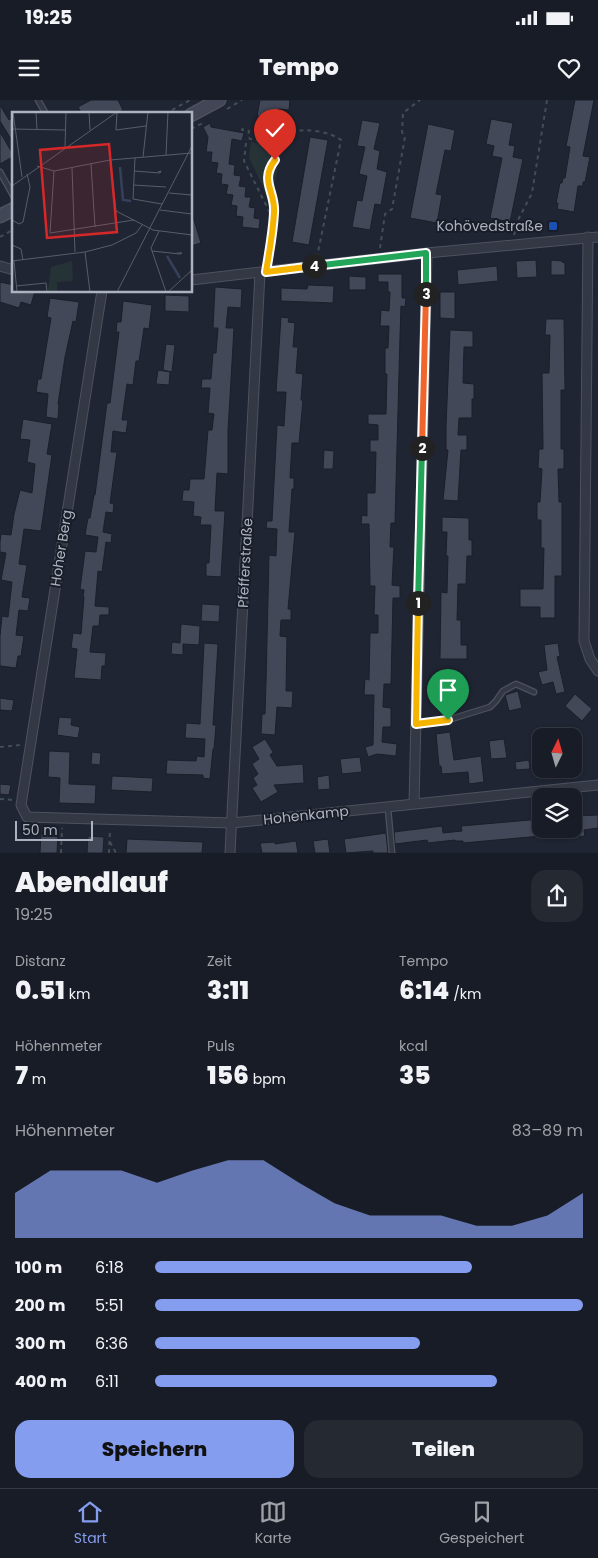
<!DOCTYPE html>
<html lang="de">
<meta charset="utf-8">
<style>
:root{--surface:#181c26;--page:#252932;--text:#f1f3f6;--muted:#9fa1a7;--line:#363a43;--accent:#859dee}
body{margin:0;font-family:Poppins,sans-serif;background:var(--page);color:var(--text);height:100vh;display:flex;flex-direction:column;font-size:19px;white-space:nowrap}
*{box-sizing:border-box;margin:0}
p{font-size:16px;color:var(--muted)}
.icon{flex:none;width:28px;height:28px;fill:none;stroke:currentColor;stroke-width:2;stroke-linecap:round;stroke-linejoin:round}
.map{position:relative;height:753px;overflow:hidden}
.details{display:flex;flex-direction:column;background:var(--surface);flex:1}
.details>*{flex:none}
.needle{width:32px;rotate:5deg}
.fabs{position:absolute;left:532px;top:628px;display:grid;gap:10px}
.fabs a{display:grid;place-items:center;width:50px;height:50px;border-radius:10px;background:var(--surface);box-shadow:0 1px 4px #0004,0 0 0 1px var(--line);font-size:25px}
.scale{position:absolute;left:15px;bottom:12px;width:78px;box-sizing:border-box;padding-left:5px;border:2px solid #adb2c1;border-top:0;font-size:14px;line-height:18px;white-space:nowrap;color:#adb2c1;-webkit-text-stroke:4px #191d28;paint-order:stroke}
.pin{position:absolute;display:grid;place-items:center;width:42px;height:42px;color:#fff;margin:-51px -21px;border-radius:50% 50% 50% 0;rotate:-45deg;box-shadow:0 0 5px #0007}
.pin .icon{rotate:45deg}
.km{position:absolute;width:25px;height:25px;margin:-12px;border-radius:50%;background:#222;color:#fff;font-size:14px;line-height:25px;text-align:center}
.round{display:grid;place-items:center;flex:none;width:52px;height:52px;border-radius:15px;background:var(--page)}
.overview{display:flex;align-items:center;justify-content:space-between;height:85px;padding:0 15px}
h1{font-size:28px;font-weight:800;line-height:38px}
.figures{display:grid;grid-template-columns:repeat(3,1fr);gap:8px;height:85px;padding:5px 15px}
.figures div{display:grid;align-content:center}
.figures b{font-size:25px;font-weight:800}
.figures small{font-size:14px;font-weight:400}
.figures p{font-size:14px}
.chart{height:140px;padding:10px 15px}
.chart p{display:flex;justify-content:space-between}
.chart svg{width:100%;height:90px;margin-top:5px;fill:var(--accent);opacity:.7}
.button{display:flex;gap:10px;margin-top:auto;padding:10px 15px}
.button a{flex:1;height:58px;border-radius:15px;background:var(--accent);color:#111;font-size:20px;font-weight:800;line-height:58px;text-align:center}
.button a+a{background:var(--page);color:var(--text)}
ul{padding:0 15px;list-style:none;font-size:16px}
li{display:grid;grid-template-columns:80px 60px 1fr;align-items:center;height:38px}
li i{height:12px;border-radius:6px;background:var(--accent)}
.status{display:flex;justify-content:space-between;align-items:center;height:35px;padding:0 25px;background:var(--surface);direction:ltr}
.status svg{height:14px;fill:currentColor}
header{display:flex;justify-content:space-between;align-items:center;height:65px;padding:0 15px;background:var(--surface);font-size:22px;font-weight:800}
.tabs{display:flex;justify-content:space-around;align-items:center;height:70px;border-top:1px solid var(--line);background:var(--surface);font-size:14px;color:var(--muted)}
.tabs a{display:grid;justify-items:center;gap:2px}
.tabs .on{color:var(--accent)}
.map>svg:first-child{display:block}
.green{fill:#253337}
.building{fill:#424858;stroke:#1b1f2a}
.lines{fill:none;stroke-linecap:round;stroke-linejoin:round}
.lane-casing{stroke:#4e525f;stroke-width:7}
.street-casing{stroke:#4e525f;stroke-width:11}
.secondary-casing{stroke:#4e525f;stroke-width:15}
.path{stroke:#414f54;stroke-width:2;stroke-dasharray:4 4;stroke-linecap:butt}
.lane{stroke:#333844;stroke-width:4.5}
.street{stroke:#333844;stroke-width:9}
.secondary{stroke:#424657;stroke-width:12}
.split-1-casing{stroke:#fff;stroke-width:10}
.split-2-casing{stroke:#fff;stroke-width:10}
.split-3-casing{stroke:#fff;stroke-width:10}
.split-4-casing{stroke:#fff;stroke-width:10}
.split-5-casing{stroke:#fff;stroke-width:10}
.split-1{stroke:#f5b400;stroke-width:6}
.split-2{stroke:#22a559;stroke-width:6}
.split-3{stroke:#f0652b;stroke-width:6}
.split-4{stroke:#22a559;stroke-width:6}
.split-5{stroke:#f5b400;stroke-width:6}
.transit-dot{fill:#1a4fb4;stroke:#191d28;stroke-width:2}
.labels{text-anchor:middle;stroke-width:4;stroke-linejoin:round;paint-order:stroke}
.poi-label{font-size:14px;fill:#adb2c1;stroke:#191d28;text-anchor:end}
.street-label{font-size:14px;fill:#adb2c1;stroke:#191d28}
.inset-river{fill:none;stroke:#37405b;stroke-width:2.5}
.inset-road{fill:none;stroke:#585d6c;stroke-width:1}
.view{fill:#d62828;fill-opacity:0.15;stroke:#d62828;stroke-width:2.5}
.inset-edge{fill:none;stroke:#adb2c1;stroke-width:2.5}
</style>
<div class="status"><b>19:25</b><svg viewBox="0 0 49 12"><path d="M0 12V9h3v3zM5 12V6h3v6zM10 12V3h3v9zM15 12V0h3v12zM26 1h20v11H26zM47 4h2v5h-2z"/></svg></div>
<header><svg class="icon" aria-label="menu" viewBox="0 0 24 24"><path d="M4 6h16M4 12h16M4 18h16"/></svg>Tempo<svg class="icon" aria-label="heart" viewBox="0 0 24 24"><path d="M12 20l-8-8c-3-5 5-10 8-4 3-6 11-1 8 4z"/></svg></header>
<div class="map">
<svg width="598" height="753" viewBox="0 0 598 753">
<rect width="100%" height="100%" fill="#202533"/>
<path class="green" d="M251,42L280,47L276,77L269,99L249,58Z"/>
<g class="building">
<path d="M91,0H118L123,10L116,14H82L78,7Z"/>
<path d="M260,0H290L289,10L279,9L278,14L268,12L267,18L257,16Z"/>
<path d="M575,0H594L583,56L590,57L585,82H583V86H578L574,112L557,109L558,103H556L560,83H562L563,78H565L570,47L566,46Z"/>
<path d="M0,5L9,20L14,17V44L0,21Z"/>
<path d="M491,19L513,23L509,45L515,46L513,57L523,59L510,122L490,118L502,58L492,56L494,46L486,44Z"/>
<path d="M362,20L380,23L374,49L380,51L377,69L387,72L381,105L375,104L370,130L352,127L357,100L362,101L367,76L359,74L365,47L357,46Z"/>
<path d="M210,23L211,27L244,33L242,41L232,39L229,64L235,65L234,75L241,76L239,86L246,87L245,97H251L249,107L255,108L254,118L260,119L259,129L242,127L243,117L236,116L237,106L231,105L233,95L226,94L228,85L221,84L222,74L216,73L218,63L211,62L212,52H206L208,37L203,27Z"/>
<path d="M428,24L455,30L451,51L445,50L436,94L442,95L437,123L410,118Z"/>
<path d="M0,32L14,56L0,64Z"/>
<path d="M310,37L328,40L309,145L292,142Z"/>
<path d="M191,117H193L201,143L191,146Z"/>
<path d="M536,160L537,177L517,178L516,161Z"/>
<path d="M551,160L562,161V162L565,163V175H551Z"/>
<path d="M497,166L498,181L458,185L457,170Z"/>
<path d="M378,174H402V198H406L405,207L401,206L400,237L395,423H391L390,447H394L392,485L400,486V498H393L391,584H384L383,607L391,608V627H383L382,642L397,644L396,656L377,654L368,657L365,647L373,645L374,595H364L365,579L369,580L370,533H378V515H374L375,486H370L369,424H361L362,415L367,416V393H375L376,352H370V340H378V325L368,324V314H386L387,274H385V248H388L389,226H380L381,210L389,211L390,192H388V182H378Z"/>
<path d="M349,176L366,177V190H349Z"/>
<path d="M0,182L14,185V191H35L31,205L21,202L19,208L0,202Z"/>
<path d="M308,185L334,186L333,203L281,201V188L307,189Z"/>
<path d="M215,187L242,189L241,208L228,207L226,228H234L228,331V374L217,373L215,411H225L221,477L206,476V463H209L211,425H200L201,417L193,416L194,402L182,401L183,390H189L190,379H204L208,330H212L214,314L208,313L210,288H201L202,279H211L213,253H216L218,228H213Z"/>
<path d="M440,192H455V219L440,218Z"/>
<path d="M165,195L189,196V212L165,211Z"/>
<path d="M50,198L79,202L76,222L73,221L65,257L58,304H59L58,319L46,317L48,294L36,292L38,279H41L51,218L47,217Z"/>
<path d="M123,201L152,205L149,229L144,228L139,261H136L133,285L127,284L122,320H128L126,333L113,331L111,352H117L110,403L114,404L113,413L106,412L103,432L112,434L111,443L106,442L102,472L98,471L95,506L109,507V515H100L99,526H93L90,552L106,553L105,566H102L101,580L74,578L77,549L71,548L73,533L81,534L84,497H83L84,490L80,489L85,451L96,452L98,437L85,435L88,418H90L94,395H95L107,303H110L119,232H116L117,222H121Z"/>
<path d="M281,217L289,218L288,222L295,223L293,247H298L296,273L303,274L301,300H303L299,343H292L290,378H294V389H292L289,432H295L288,509H291V520H281L280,536L287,537L286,591H293L292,608L277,607L275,635L261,634L262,614H265L266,582L269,455L276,456L277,429L266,428L267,421H272L277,325L284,326L286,292H276Z"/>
<path d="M546,219H564L565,290H561V349H564V369H558L559,402H562V476H555V518H540V507H520V489H543L544,448H541V420H537V402H540L542,369L538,368L539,349H543L542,273H549L550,235H545Z"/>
<path d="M450,230L473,231V247H464L463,283L474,284V299H472V318H459L458,335H467V350H461L458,401L443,400L448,350H446V326Z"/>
<path d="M166,244L175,245L172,272L163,270Z"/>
<path d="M158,270L170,272L169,285L156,284Z"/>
<path d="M23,319L52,324L47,354L52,355L41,431L24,429L19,464L27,465L22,497L30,498L28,511L19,510L16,535L24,536L21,556H18L16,568L0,566V536L2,516L8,517L12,482L1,480L6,453L0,452V442L1,434L11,435L14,414L20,390L32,393L35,364L27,362L30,340L20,339Z"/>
<path d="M324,350L334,351L333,369H323Z"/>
<path d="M442,417L469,418V440H472V456H467L466,484H458L457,520H461V545H467V559H440L441,492L447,493L448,456H446L447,432H442Z"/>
<path d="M202,504L220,505L219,522L201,521Z"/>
<path d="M181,524L200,526L199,545L183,544V555L171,554L172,542L180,543Z"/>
<path d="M204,543L218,544L213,625H216L214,649H213L210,679L203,678V675L166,674L167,660L196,661L197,656L204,657L205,639L185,638L186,623L200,624Z"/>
<path d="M558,543L560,556L557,557L565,592L556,594L553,582L542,585L538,572L547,570L544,545Z"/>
<path d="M444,577L460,578L459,606L443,605Z"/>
<path d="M518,591L522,608L509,611L505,595Z"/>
<path d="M575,594L592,609L582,621L565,606Z"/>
<path d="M0,598L14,600L12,611L0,610Z"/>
<path d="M59,617L72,618L71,625L80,627L78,638L57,635Z"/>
<path d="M450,632L454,660L481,656L484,682L469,684L468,672L442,674L441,666H439L436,634Z"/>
<path d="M265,639L273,652L270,655L277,666L303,664L304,683L274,685L278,692L261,702L252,688L257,685L253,678L258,674L252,664L259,659L252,647Z"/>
<path d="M504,639L507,658L491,659L489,641Z"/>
<path d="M49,651L70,652L69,684L96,685L95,704L59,703L60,678L48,677Z"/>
<path d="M92,652L101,653L100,665L91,664Z"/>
<path d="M360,657L362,672L342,674L340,659Z"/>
<path d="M529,660L530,669L516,670L515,662Z"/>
<path d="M329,675L330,689L318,690L317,677Z"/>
<path d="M112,676L153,678L152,692L111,690Z"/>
<path d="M0,684L11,685L9,695L0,694Z"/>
<path d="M598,715V728L584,730L585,736L575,737L574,716Z"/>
<path d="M541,719V736L463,743V741H456L455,740L428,743L427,740L395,744L394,732L442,726L443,733L462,731L461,726Z"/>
<path d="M386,733L388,753H373V751L346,753L344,739Z"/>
<path d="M41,734L58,735L57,753H40Z"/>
<path d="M88,736L104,737L103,753H87Z"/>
<path d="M127,739L203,742L202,753H126Z"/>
<path d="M328,739L330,753H315L313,741Z"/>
<path d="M296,741L298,753H262L260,743L275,742V744Z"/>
</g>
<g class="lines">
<defs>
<g id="lane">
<path d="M38,0L46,14"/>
<path d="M0,72L14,97"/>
<path d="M416,624L448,620L490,607L496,601L503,591L516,584L534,592"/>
<path d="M388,708L392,753"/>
</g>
<g id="street">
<path d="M588,137L584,541L590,559L598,571"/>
<path d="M0,166L14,170"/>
<path d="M191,180L427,153L598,137"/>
<path d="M102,191L21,705L27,717L232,723L598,685"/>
<path d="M414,703L427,153"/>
<path d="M230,753L260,173"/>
</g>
<g id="secondary">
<path d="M191,15L219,0"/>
<path d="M0,116L14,109"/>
</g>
</defs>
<use href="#lane" class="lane-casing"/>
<use href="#street" class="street-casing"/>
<use href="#secondary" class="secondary-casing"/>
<g class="path">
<path d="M227,9L242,0"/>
<path d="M165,14L190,0"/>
<path d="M243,28L242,30L249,31L248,36L250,39L278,44C283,40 289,34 295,32C305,27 333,33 341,40L317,157"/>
<path d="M191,29L203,23"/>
<path d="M246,43L244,61L274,121L268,162"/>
<path d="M274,121L275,110L268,76L269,68L275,60L278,44"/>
<path d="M514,135L518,120L532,93L547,0"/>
<path d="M0,137L14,129"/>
<path d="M380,148L385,114L392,109L405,37L402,32L403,13L420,0"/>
<path d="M0,647L21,645"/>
<path d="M0,699L13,700"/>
<path d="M110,742L116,753"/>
<path d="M61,753L62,728"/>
<path d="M109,753L110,730"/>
</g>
<use href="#lane" class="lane"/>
<use href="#street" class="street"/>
<use href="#secondary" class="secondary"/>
</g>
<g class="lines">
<defs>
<path id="split-1" d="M418,503L416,624L448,620"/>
<path id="split-2" d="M418,503L422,348"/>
<path id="split-3" d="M422,348L426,194"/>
<path id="split-4" d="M314,166L426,153V194"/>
<path id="split-5" d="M275,60C259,81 276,92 274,113C273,133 269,153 266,172L314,166"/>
</defs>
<use href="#split-1" class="split-1-casing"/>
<use href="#split-2" class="split-2-casing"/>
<use href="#split-3" class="split-3-casing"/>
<use href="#split-4" class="split-4-casing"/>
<use href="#split-5" class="split-5-casing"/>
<use href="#split-1" class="split-1"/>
<use href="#split-2" class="split-2"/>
<use href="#split-3" class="split-3"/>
<use href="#split-4" class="split-4"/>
<use href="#split-5" class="split-5"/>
</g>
<rect class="transit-dot" x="548" y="121" width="10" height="10" rx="2.5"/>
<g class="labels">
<g class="poi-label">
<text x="543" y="131">Kohövedstraße</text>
</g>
<g class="street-label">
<text transform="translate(61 448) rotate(-81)" y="5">Hoher Berg</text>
<text transform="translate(245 463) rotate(-87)" y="5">Pfefferstraße</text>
<text transform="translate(306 715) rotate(-6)" y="5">Hohenkamp</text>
</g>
</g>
<g transform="translate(12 12)">
<rect width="180" height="180" fill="#202533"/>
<path d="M60,149L61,169L45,170V180L36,179L39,155Z" fill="#253337"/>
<path class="inset-river" d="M108,55L111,88L119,89M155,144L168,166"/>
<path class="inset-road" d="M1,0L10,65M24,0L25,17M77,0L78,18M105,0L104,18L134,14M0,17L53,18M53,36L54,0M154,43L156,0M131,45L136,0M123,46L121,87L150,92M98,48L104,99L141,118L180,123M79,52L83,115M25,54L42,59L98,48L180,41M60,56L63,140M42,59L38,121L122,108M122,59L148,61L149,59L146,60M121,73L154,75M0,74L105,0M157,81L180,83M148,98L180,102M0,108L7,112L11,110L18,75L15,62M147,119L139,136L154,180M0,133L9,137L11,148M140,139L168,142L170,141H165M73,140L78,180M0,149L73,140L100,133L124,121L130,113M2,149L5,180M4,174L34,171L35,180M105,180L180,34M156,180L180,158"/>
<path class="view" d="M97,32L105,120L35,126L28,38Z"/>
<rect width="180" height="180" class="inset-edge"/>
</g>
</svg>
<div class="fabs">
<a><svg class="needle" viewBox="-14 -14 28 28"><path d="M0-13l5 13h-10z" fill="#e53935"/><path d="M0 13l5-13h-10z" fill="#9fa1a7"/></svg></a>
<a><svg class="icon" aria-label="layers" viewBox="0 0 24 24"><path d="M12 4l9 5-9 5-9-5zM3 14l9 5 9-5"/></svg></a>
</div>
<div class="scale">50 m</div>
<div class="pin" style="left:448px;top:620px;background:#1e9e55"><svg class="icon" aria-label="arrive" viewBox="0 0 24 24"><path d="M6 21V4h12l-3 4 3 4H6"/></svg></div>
<div class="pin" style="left:275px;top:60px;background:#d93025"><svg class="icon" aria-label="check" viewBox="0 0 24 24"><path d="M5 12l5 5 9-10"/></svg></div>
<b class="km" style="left:418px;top:503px">1</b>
<b class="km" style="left:422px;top:348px">2</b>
<b class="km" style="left:426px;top:194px">3</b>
<b class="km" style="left:314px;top:166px">4</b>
</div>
<section class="details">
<div class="overview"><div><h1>Abendlauf</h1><p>19:25</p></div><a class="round"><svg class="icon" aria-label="share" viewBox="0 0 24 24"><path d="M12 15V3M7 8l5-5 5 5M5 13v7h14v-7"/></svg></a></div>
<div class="figures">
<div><p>Distanz</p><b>0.51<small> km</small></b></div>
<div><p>Zeit</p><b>3:11</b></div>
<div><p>Tempo</p><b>6:14<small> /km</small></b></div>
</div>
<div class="figures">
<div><p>Höhenmeter</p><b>7<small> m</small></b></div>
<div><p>Puls</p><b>156<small> bpm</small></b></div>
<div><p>kcal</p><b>35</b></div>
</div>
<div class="chart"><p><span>Höhenmeter</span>83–89 m</p>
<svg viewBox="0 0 160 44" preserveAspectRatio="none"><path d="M0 44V22L10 11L20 11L30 11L40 17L50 11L60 6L70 6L80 17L90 27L100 33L110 33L120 33L130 38L140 38L150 33L160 22V44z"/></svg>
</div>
<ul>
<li><b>100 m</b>6:18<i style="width:74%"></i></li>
<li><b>200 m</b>5:51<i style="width:100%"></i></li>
<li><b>300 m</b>6:36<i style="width:62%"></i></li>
<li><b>400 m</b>6:11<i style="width:80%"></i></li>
</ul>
<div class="button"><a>Speichern</a><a>Teilen</a></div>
</section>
<nav class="tabs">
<a class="on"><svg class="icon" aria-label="home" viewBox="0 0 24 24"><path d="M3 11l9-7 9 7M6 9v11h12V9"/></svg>Start</a>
<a><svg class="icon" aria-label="map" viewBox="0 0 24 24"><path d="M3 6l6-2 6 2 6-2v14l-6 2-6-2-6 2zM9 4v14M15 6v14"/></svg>Karte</a>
<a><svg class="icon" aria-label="saved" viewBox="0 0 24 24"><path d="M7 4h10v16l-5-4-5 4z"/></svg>Gespeichert</a>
</nav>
